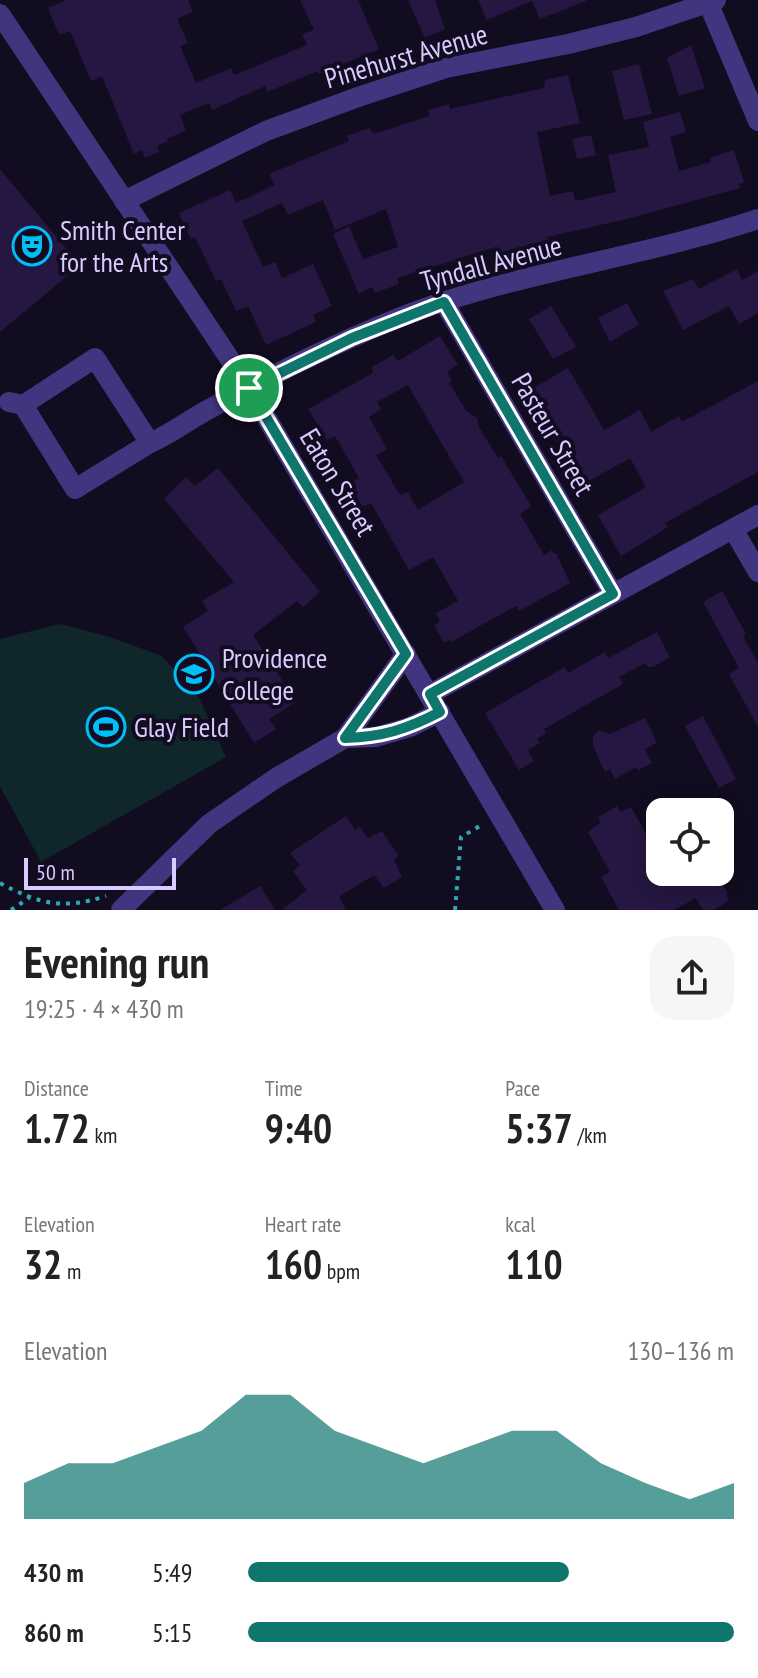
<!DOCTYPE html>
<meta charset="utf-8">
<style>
:root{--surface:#fff;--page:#f6f6f6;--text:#222;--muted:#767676;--accent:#0f766e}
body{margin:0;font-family:"PT Sans Narrow",sans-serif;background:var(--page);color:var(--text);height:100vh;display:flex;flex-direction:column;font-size:30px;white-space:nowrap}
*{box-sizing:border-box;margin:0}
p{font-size:26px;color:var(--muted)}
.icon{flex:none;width:44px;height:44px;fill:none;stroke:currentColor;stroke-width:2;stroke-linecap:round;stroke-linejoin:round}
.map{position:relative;height:910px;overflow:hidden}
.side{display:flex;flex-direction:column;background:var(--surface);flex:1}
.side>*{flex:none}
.controls{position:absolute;left:646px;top:798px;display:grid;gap:16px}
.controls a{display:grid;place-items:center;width:88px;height:88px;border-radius:16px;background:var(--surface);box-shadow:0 4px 20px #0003;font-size:40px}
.scale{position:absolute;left:24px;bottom:20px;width:152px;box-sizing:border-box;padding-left:8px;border:4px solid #d7cbff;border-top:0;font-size:22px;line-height:28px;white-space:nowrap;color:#d7cbff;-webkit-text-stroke:6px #120c20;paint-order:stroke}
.pin{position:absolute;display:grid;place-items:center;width:68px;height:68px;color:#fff;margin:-34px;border:4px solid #fff;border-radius:50%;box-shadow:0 2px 8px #0007}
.round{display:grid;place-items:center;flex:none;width:84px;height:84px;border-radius:24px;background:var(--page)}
.overview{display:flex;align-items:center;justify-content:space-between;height:136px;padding:0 24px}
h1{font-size:44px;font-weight:700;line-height:60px}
.figures{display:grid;grid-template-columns:repeat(3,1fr);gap:12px;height:136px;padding:8px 24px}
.figures div{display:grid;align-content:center}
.figures b{font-size:40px;font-weight:700}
.figures small{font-size:22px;font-weight:400}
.figures p{font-size:22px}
.chart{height:224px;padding:16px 24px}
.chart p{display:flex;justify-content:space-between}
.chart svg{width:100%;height:144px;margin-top:8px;fill:var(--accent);opacity:.7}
ul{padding:0 24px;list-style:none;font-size:26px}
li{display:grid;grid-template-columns:128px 96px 1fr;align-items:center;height:60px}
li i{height:20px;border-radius:10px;background:var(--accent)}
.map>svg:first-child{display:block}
.green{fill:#0f272a}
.building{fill:#251741;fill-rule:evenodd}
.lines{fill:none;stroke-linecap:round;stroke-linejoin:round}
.path{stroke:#2aabb4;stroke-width:4;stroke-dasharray:4 6;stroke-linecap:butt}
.minor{stroke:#423580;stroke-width:20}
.route-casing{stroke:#fff;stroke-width:16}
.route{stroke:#0f766e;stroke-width:10}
.labels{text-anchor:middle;stroke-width:8;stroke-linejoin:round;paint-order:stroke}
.street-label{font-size:28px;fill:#d7cbff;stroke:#120c20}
.poi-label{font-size:28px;fill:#d7cbff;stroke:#120c20;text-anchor:start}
</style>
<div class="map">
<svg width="758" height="910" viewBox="0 0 758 910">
<rect width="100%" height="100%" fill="#120c20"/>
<path class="green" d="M60,624L107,636L162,656L199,698L226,757L41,862L0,786V639Z"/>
<g class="building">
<path d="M66,0H188L193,12L177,19L188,43L180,46L196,83L231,68L234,75L307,45L302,34L314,30L300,0H358L379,49L319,74L318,71L267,92L265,86L212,110L209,103L180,115L186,130L167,139L168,141L157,146L159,152L145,158L142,150L134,154L102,76L91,81L70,31L59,35L48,8Z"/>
<path d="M408,0H435L445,29L425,38Z"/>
<path d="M478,0H586V1L540,19L532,1L487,20Z"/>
<path d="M691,45L705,88L679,96L667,58Z"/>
<path d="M639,64L652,114L624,120L612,71Z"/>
<path d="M568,75L580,123L537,132L550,196L573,191L575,201L616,192L608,155L649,147L643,122L680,112L686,132L670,137L679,171L711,162L710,158L734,150L744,182L739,184L740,188L627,219L547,237L548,241L498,253L496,247L397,278L399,284L375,293L372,287L359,294L333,234L349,226L363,259L398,247L386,209L335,230L323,200L288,215L282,203L242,221L263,267L275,262L282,278L313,264L332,306L313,315L316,322L266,345L248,306L236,311L221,279L216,281L195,237L191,239L179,213L230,190L236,203L275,185L269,174L349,141L347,136L369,128L374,134L429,116L428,110L449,104L450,109L544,88L545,80Z"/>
<path d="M591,135L596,155L577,159L572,139Z"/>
<path d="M0,169L80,265L0,332Z"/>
<path d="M737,269L742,280L758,271V313L739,324L729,306L683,330L663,291L693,279L699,289Z"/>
<path d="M627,303L639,325L610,342L598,318Z"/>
<path d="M551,306L576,347L553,359L529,319Z"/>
<path d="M440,336L458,365L447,371L452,381L449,382L466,411L477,418L479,427L498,458L501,456L531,506L520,514L544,555L552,550L554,554L556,553L570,583L519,611L516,606L451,642L450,640L444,643L434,625L440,622L436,613L458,601L433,557L409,570L371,503L363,507L349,484L359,478L335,436L327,440L308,409L373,373L372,367L393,355L398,361ZM408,385L464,482L418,510L408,492L400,495L376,455L387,449L369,417L381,409L377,402Z"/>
<path d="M568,368L604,430L640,410L651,432L679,416L682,422L758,381V472L665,523L668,527L621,556L598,515L646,487L630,458L582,485L528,391Z"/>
<path d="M218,468L320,592L303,607L297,601L253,635L296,702L269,719L276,729L254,743L183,627L208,611L202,601L234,582L164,499L186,477L195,486Z"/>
<path d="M722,591L746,634L743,636L758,663V727L729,674L739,668L703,602Z"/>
<path d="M657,632L670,657L653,667H648L645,663L619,677L623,684L544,729L546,733L537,739L540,743L528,750L534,761L519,770L485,713L565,667L568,673L605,652L608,658Z"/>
<path d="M703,716L736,779L719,788L685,726Z"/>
<path d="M645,718L657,743L645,749L652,763L638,770L636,767L615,779L610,769L605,772L593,746V736L600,730L610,734Z"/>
<path d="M617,806L620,812L631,807L646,834L660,828V872H716L728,894L726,895L729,901L713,910H703L696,898L674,910H619L601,877L610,872L588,832L601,822L598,817Z"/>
<path d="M346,816L355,830L359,826L368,838L382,831L398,855L394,860L402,877L384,888L374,875L339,897L346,910H282L307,890L293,871L300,865L290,853Z"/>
<path d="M260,886L275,910H220Z"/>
</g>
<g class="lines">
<g class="path">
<path d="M0,883C39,904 63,910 106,896"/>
<path d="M11,910L29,898"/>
<path d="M455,910L461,837L480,826"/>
</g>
<g class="minor">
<path d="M707,0L758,121"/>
<path d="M0,14L249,388L555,910"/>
<path d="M124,201L266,131L358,97L446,68L568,44L636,27L716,0"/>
<path d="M444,302L613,594"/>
<path d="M9,402L23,405L95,358L150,443L75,489L23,405"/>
<path d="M150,443C173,433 191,418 213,407C277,372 344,339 411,313C524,271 644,257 758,219"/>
<path d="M733,529L758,572"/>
<path d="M430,694L758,515"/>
<path d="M345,738L406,654"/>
<path d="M121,910L209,824L276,778L345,738L376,737L410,727L440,712"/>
</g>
</g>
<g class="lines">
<defs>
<path id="route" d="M444,302L613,594L430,694L440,712C407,729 383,737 345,738L406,654L249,388L352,338Z"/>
</defs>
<use href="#route" class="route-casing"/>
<use href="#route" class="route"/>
</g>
<defs>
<symbol id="theatre-ring" viewBox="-11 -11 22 22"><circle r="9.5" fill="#120c20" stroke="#00bef6" stroke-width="1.5"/><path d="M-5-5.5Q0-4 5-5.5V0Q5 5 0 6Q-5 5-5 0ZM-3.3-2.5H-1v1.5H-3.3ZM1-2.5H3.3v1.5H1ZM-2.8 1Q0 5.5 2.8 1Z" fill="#00bef6"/></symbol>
<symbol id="university-ring" viewBox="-11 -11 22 22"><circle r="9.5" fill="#120c20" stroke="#00bef6" stroke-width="1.5"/><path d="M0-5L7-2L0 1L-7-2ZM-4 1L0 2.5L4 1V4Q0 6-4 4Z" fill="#00bef6"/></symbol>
<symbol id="stadium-ring" viewBox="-11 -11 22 22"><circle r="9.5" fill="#120c20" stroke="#00bef6" stroke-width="1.5"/><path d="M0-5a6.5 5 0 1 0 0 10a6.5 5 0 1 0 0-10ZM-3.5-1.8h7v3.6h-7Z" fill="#00bef6"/></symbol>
</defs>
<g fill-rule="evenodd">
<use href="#theatre-ring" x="10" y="224" width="44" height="44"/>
<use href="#university-ring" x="172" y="652" width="44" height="44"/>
<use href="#stadium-ring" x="84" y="705" width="44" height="44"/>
</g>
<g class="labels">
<g class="street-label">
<text transform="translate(406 56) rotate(-16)" y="10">Pinehurst Avenue</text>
<text transform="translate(491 263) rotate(-15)" y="10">Tyndall Avenue</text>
<text transform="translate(553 434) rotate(60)" y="10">Pasteur Street</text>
<text transform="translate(338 482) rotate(59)" y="10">Eaton Street</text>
</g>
<g class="poi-label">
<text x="60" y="240">Smith Center<tspan x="60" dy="32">for the Arts</tspan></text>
<text x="222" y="668">Providence<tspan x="222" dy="32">College</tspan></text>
<text x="134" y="737">Glay Field</text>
</g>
</g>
</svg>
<div class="controls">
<a><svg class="icon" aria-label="locate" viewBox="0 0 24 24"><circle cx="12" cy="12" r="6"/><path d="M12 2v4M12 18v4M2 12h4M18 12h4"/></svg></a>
</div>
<div class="scale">50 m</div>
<div class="pin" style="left:249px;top:388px;background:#1e9e55"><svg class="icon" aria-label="arrive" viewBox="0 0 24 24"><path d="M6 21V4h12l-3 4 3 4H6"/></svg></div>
</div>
<section class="side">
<div class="overview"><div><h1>Evening run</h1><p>19:25 · 4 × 430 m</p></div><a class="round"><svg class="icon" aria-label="share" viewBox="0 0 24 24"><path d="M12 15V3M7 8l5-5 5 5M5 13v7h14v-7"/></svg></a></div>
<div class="figures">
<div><p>Distance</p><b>1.72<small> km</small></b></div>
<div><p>Time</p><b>9:40</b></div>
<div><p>Pace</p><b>5:37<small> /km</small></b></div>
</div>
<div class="figures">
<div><p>Elevation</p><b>32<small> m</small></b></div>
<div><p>Heart rate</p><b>160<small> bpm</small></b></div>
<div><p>kcal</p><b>110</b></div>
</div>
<div class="chart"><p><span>Elevation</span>130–136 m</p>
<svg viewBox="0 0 160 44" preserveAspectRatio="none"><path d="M0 44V33L10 27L20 27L30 22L40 17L50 6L60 6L70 17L80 22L90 27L100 22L110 17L120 17L130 27L140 33L150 38L160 33V44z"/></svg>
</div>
<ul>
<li><b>430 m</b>5:49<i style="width:66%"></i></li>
<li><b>860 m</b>5:15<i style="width:100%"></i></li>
</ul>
</section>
